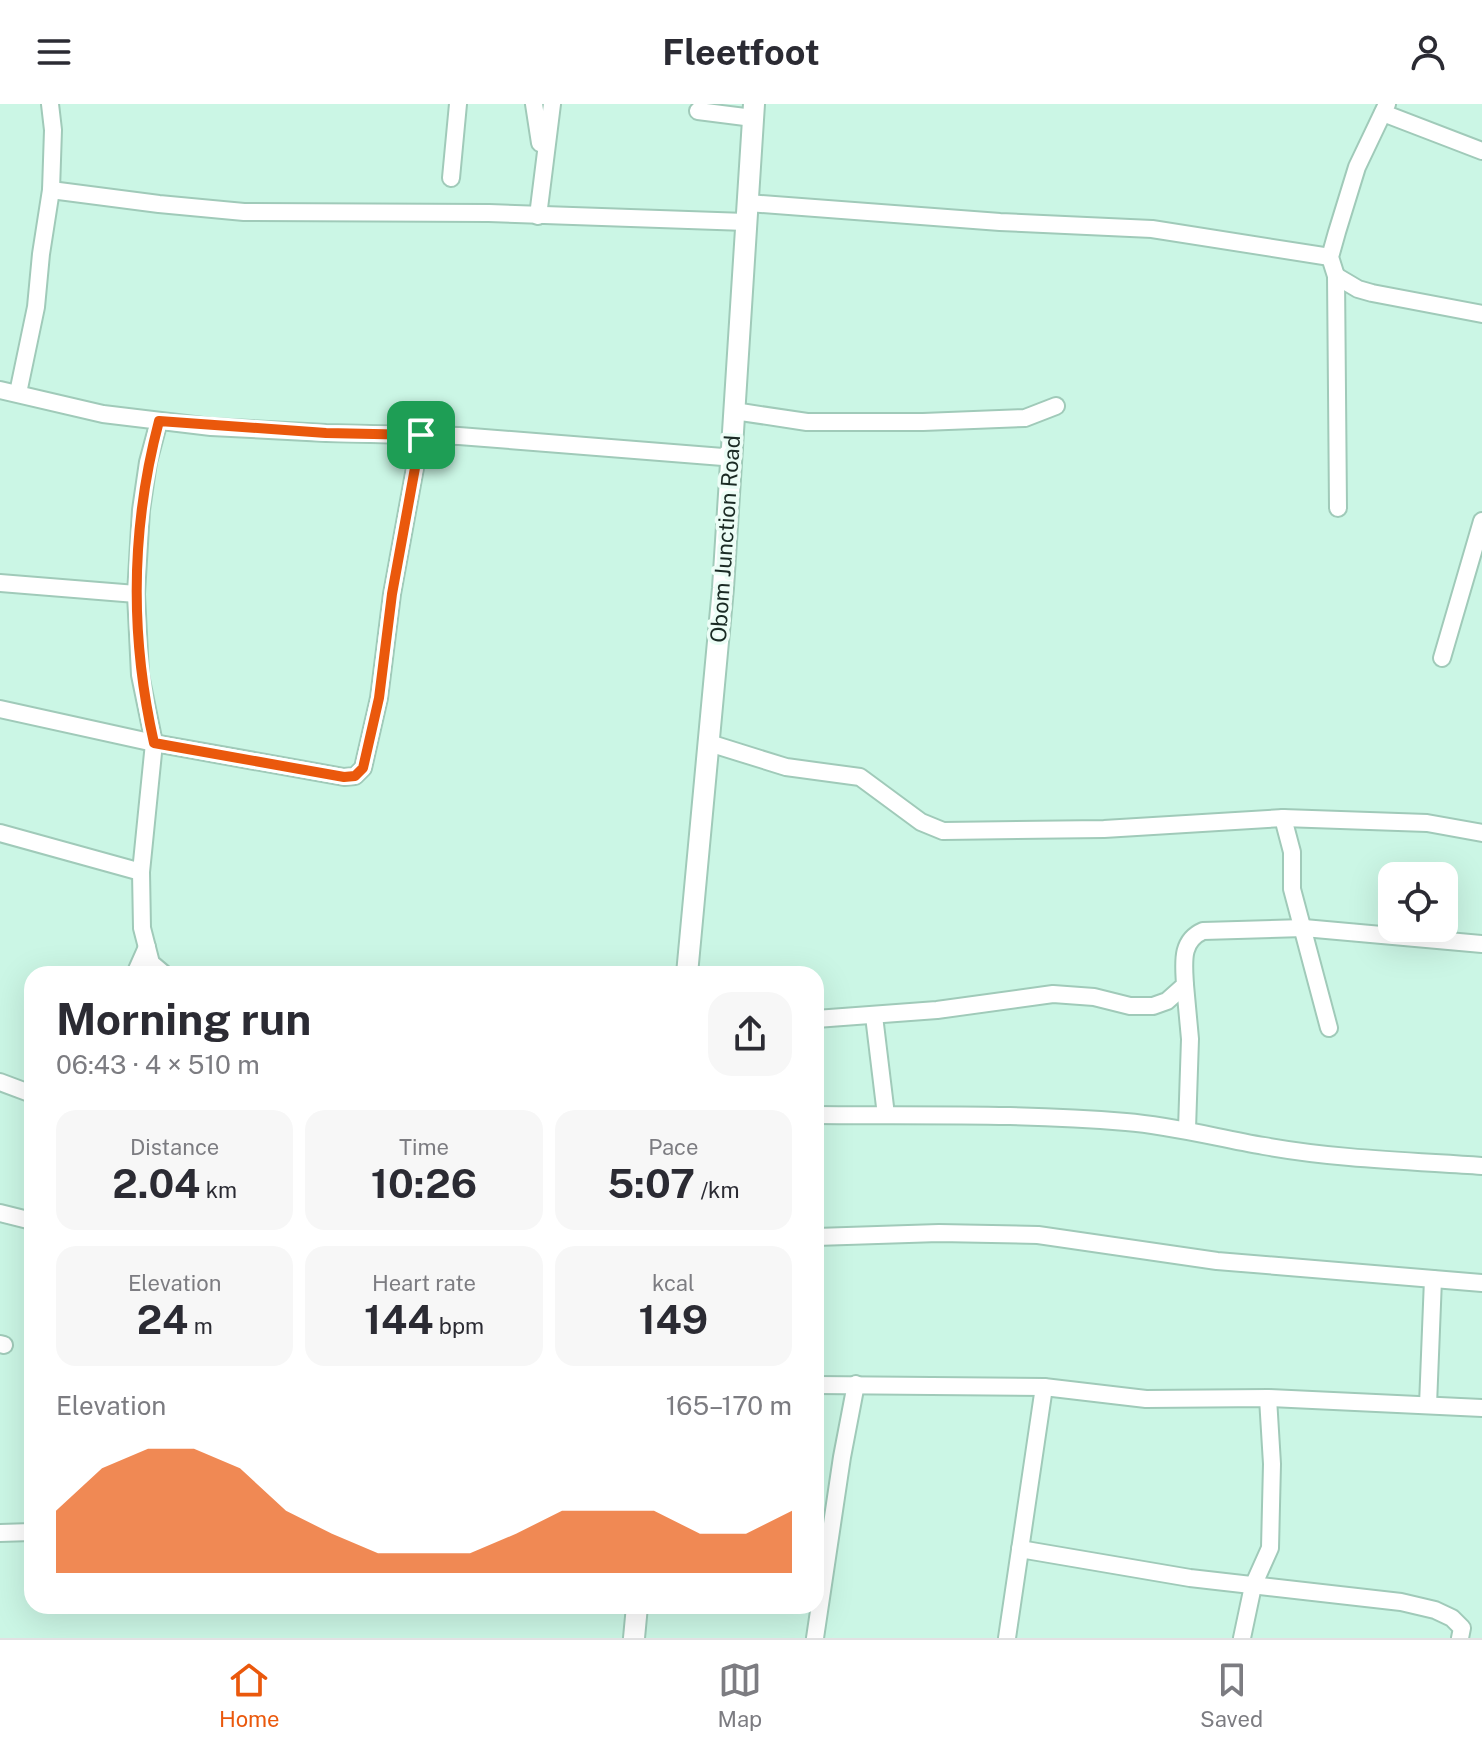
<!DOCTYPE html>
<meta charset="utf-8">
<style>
:root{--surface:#fff;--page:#f7f7f7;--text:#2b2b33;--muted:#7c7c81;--line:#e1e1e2;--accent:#ea580c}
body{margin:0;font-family:"Public Sans",sans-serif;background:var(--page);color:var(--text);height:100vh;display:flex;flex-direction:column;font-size:30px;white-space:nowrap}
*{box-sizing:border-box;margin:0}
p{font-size:26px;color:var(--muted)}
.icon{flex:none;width:44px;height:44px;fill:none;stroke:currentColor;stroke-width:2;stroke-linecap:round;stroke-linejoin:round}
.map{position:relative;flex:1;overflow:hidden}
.drawer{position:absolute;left:24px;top:862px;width:800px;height:648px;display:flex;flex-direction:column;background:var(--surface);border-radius:24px;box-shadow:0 8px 32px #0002}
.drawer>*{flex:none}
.fabs{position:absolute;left:1378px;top:758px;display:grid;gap:16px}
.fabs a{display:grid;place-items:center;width:80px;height:80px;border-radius:16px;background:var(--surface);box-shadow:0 8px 32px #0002;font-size:40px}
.pin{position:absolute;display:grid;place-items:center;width:68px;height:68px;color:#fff;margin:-34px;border-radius:16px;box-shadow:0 4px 12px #0006}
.round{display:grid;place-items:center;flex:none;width:84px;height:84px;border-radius:24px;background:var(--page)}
.overview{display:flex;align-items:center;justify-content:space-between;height:136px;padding:0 32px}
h1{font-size:44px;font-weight:700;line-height:60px}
.stats{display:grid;grid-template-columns:repeat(3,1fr);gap:12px;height:136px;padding:8px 32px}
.stats div{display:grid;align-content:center;border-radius:20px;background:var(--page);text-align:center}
.stats b{font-size:40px;font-weight:700}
.stats small{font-size:22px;font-weight:400}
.stats p{font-size:22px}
.chart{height:224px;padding:16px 32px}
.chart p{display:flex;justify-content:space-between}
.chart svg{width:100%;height:144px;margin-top:8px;fill:var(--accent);opacity:.7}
header{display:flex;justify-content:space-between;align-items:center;height:104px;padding:0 32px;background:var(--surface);font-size:36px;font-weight:700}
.tabs{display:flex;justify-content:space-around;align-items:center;height:112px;border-top:2px solid var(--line);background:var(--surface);font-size:22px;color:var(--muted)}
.tabs a{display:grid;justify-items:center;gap:4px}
.tabs .active{color:var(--accent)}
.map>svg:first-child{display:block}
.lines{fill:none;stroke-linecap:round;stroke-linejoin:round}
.minor-casing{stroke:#a0cab9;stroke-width:20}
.major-casing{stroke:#a0cab9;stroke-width:24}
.minor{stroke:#fff;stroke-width:16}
.major{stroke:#fff;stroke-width:20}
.route-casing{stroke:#fff;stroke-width:16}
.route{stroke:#ea580c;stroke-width:10}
.labels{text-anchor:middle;stroke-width:7;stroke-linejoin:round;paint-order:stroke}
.street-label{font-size:22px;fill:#1a2a24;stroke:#ecfdf6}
</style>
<header><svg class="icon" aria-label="menu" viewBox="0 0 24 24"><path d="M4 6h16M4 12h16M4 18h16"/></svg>Fleetfoot<svg class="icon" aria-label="person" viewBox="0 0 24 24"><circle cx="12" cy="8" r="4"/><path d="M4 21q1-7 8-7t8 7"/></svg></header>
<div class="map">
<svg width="1482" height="1534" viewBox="0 0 1482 1534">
<rect width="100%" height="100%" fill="#cbf6e5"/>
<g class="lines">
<defs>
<g id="minor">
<path d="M534,0L540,39"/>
<path d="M698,7L753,14"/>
<path d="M1383,9L1482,47"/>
<path d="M451,74L458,0"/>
<path d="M51,86L159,100L244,108L489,109L746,118"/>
<path d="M748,99L1000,118L1152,125L1330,153"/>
<path d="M538,112L552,0"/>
<path d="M1336,172L1358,185L1372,189L1482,210"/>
<path d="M0,286L103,310L211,323L326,329L459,332L723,353L734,344"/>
<path d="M18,289L36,203L41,150L51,86L53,26L50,0"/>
<path d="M734,307L807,318H923L1025,314L1056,302"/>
<path d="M159,317L148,358L141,406L136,490L140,571L154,639L141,768L142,824L151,859L164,870"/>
<path d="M1338,404L1336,172L1330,153L1337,128L1357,63L1387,0"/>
<path d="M0,479L136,490"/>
<path d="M1442,554L1482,417"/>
<path d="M0,605L154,639L344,673L355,672L363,664L379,594L392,490L421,331"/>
<path d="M709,639L786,663L860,673L921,718L943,727L1104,725L1283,714L1427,719L1482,729"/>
<path d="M1283,714L1292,748V785L1329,924"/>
<path d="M0,729L141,768"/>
<path d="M135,870L147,843"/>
<path d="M1185,881L1190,935L1187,1025"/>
<path d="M874,912L886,1011"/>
<path d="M816,915L937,906L1053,890L1094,893L1130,902H1153L1167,897L1185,881C1184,860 1180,837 1203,827L1304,824L1482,840"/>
<path d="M0,978L32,990"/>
<path d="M816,1011C919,1012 1023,1009 1126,1018C1175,1022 1217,1034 1264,1042C1336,1055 1409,1057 1482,1062"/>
<path d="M0,1109L32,1117"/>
<path d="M816,1133L939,1129L1038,1131L1217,1157L1482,1179"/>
<path d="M0,1240L4,1241"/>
<path d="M816,1281L1044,1283L1146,1295L1268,1294L1482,1304"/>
<path d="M1428,1301L1433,1175"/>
<path d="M0,1429L32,1428"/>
<path d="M1020,1445L1190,1474L1401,1498L1435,1506L1452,1514L1462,1524L1460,1534"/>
<path d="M815,1534L842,1353L856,1280"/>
<path d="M1007,1534L1044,1283"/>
<path d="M1242,1534L1253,1482L1270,1444L1272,1360L1268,1294"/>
</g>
<g id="major">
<path d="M687,870L723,484L754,0"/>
<path d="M634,1534L637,1502"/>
</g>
</defs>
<use href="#minor" class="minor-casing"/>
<use href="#major" class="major-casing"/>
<use href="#minor" class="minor"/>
<use href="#major" class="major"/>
</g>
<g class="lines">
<defs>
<path id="route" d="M159,317L326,329L421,331L392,490L379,594L363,664L355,672L344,673L154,639C130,533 131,423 159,317Z"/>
</defs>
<use href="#route" class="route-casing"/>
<use href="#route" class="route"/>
</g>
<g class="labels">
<g class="street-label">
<text transform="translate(725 435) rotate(-86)" y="8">Obom Junction Road</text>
</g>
</g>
</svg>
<div class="fabs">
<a><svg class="icon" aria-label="locate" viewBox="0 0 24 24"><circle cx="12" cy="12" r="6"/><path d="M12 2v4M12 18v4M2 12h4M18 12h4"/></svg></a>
</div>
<div class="pin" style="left:421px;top:331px;background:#1e9e55"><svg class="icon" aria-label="arrive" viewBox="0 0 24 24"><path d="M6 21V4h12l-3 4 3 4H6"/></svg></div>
<section class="drawer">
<div class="overview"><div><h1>Morning run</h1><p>06:43 · 4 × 510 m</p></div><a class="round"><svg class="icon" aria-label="share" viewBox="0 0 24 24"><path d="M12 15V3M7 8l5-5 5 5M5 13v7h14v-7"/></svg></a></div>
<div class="stats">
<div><p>Distance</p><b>2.04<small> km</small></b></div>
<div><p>Time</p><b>10:26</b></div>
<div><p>Pace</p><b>5:07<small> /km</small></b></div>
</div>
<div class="stats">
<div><p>Elevation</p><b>24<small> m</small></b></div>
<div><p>Heart rate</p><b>144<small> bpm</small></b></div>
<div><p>kcal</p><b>149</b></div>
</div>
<div class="chart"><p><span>Elevation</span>165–170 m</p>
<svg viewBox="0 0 160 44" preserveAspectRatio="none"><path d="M0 44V25L10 12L20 6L30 6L40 12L50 25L60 32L70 38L80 38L90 38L100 32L110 25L120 25L130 25L140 32L150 32L160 25V44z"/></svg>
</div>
</section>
</div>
<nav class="tabs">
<a class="active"><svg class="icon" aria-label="home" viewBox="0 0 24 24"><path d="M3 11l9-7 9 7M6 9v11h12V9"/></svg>Home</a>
<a><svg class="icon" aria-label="map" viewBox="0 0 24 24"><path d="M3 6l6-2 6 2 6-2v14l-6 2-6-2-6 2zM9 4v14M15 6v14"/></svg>Map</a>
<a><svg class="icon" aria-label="saved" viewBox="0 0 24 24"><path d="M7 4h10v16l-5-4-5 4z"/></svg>Saved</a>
</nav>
